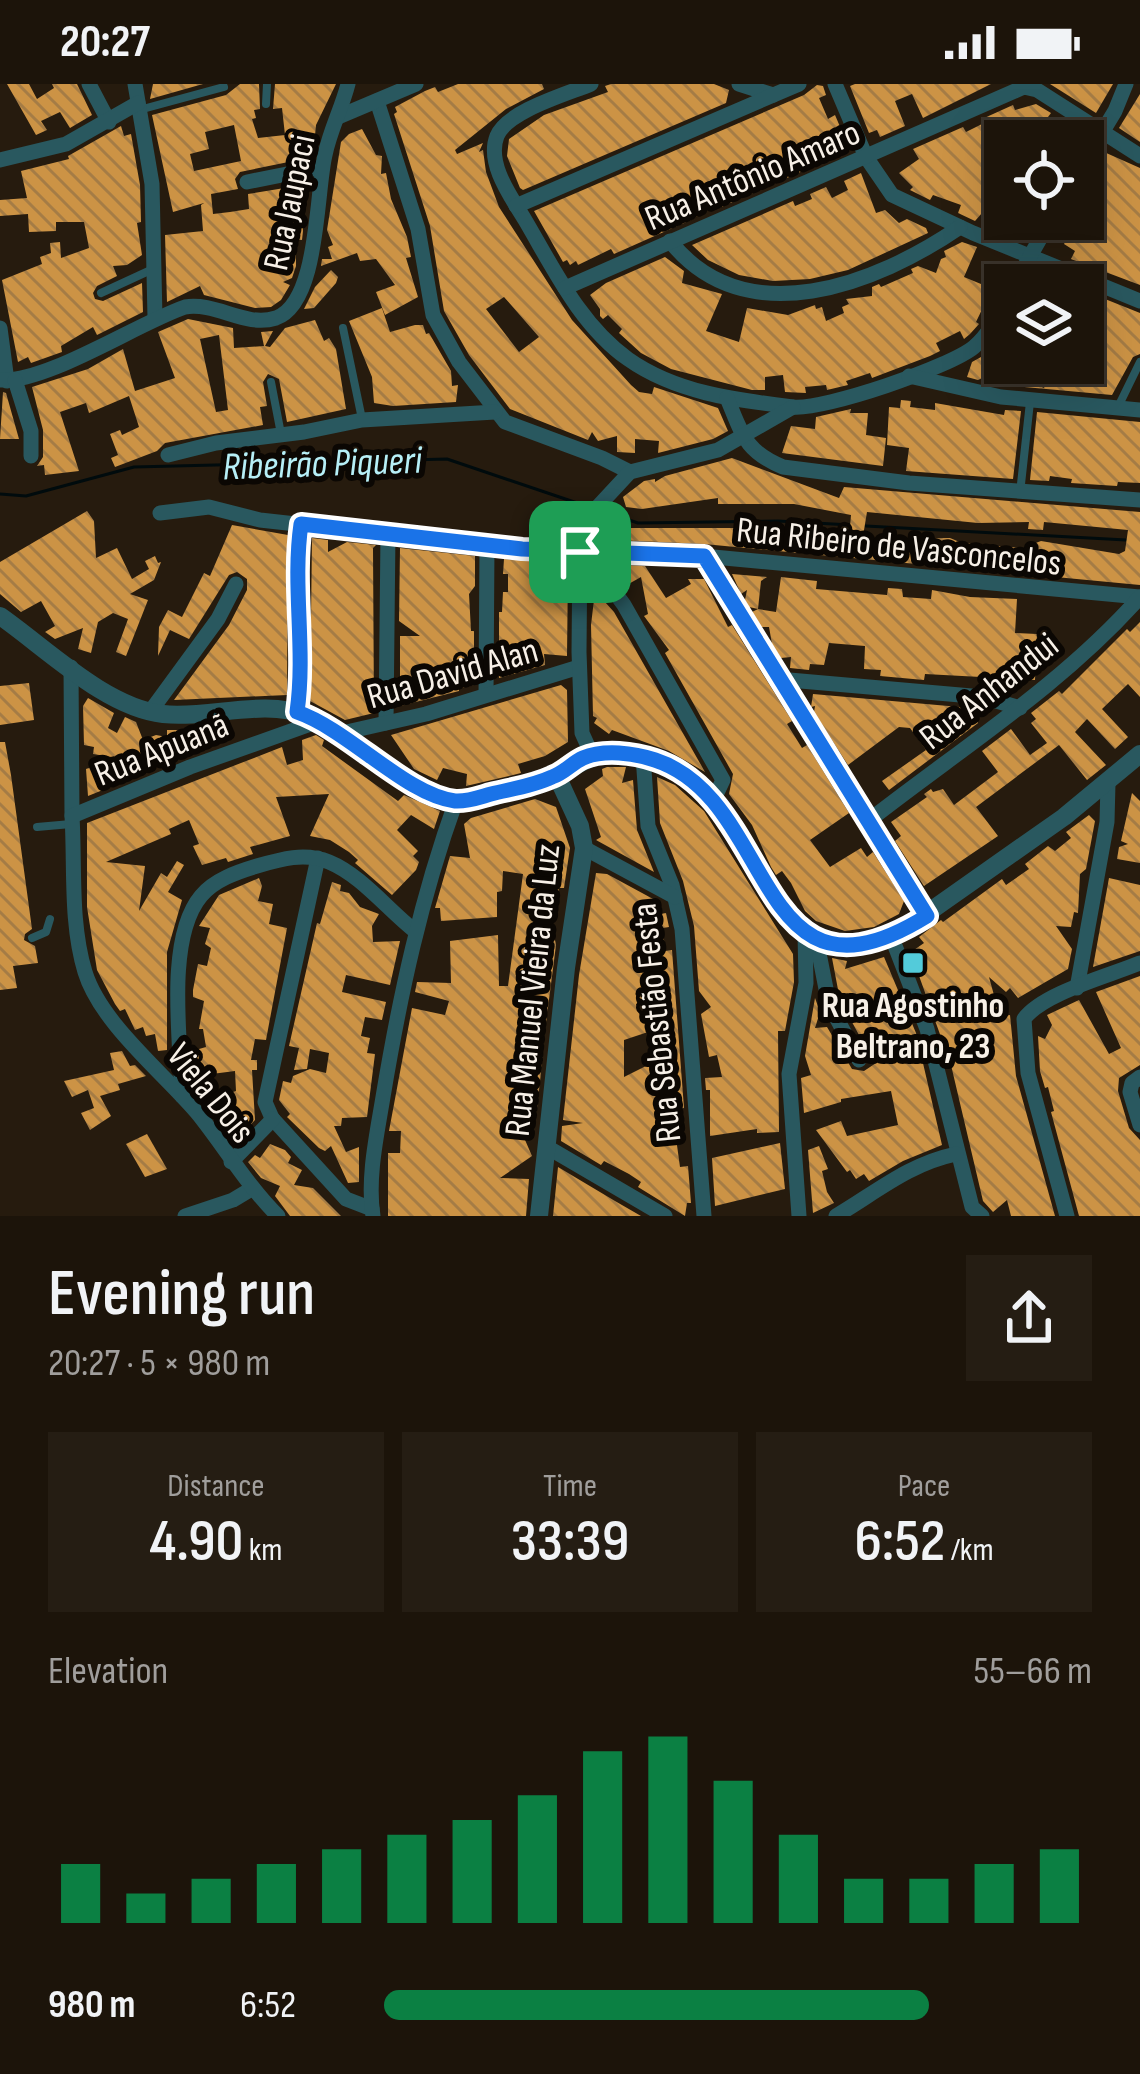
<!DOCTYPE html>
<meta charset="utf-8">
<style>
:root{--surface:#1c140a;--page:#251d13;--text:#f1f3f6;--muted:#a09e9c;--line:#3a332b;--accent:#0b8043}
body{margin:0;font-family:"Sofia Sans Condensed",sans-serif;background:var(--page);color:var(--text);height:100vh;display:flex;flex-direction:column;font-size:45px;white-space:nowrap}
*{box-sizing:border-box;margin:0}
p{font-size:39px;color:var(--muted)}
.icon{flex:none;width:66px;height:66px;fill:none;stroke:currentColor;stroke-width:2;stroke-linecap:round;stroke-linejoin:round}
.map{position:relative;height:1132px;overflow:hidden}
.panel{display:flex;flex-direction:column;background:var(--surface);flex:1}
.panel>*{flex:none}
.fabs{position:absolute;left:984px;top:36px;display:grid;gap:24px}
.fabs a{display:grid;place-items:center;width:120px;height:120px;border-radius:0px;background:var(--surface);box-shadow:0 12px 48px #0002,0 0 0 3px var(--line);font-size:60px}
.pin{position:absolute;display:grid;place-items:center;width:102px;height:102px;color:#fff;margin:-51px;border-radius:24px;box-shadow:0 6px 18px #0006}
.round{display:grid;place-items:center;flex:none;width:126px;height:126px;border-radius:0px;background:var(--page)}
.headline{display:flex;align-items:center;justify-content:space-between;height:204px;padding:0 48px}
h1{font-size:66px;font-weight:600;line-height:90px}
.stats{display:grid;grid-template-columns:repeat(3,1fr);gap:18px;height:204px;padding:12px 48px}
.stats div{display:grid;align-content:center;border-radius:0px;background:var(--page);text-align:center}
.stats b{font-size:60px;font-weight:600}
.stats small{font-size:33px;font-weight:400}
.stats p{font-size:33px}
.chart{height:336px;padding:24px 48px}
.chart p{display:flex;justify-content:space-between}
.chart svg{width:100%;height:216px;margin-top:12px;stroke:var(--accent);stroke-width:6}
ul{padding:0 48px;list-style:none;font-size:39px}
li{display:grid;grid-template-columns:192px 144px 1fr;align-items:center;height:90px}
li i{height:30px;border-radius:15px;background:var(--accent)}
.status{display:flex;justify-content:space-between;align-items:center;height:84px;padding:0 60px;background:var(--surface);direction:ltr}
.status svg{height:33px;fill:currentColor}
.map>svg:first-child{display:block}
.lines{fill:none;stroke-linecap:round;stroke-linejoin:round}
.stream{stroke:#000b0d;stroke-width:3}
.building{fill:url(#building-back-hatch);fill-rule:evenodd}
.service{stroke:#29585f;stroke-width:8}
.minor{stroke:#29585f;stroke-width:15}
.tertiary{stroke:#29585f;stroke-width:18}
.route-casing{stroke:#fff;stroke-width:24}
.route{stroke:#1a73e8;stroke-width:15}
.poi-dot{fill:#53cbda;stroke:#0b0703;stroke-width:4.5}
.labels{text-anchor:middle;stroke-width:12;stroke-linejoin:round;paint-order:stroke}
.street-label{font-size:36px;fill:#f7f0e7;stroke:#0b0703}
.poi-label{font-size:36px;font-weight:bold;fill:#f7f0e7;stroke:#0b0703}
.water-label{font-size:39px;font-style:italic;fill:#b6eff7;stroke:#0b0703}
</style>
<div class="status"><b>20:27</b><svg viewBox="0 0 49 12"><path d="M0 12V9h3v3zM5 12V6h3v6zM10 12V3h3v9zM15 12V0h3v12zM26 1h20v11H26zM47 4h2v5h-2z"/></svg></div>
<div class="map">
<svg width="1140" height="1132" viewBox="0 0 1140 1132">
<defs>
<pattern id="building-back-hatch" width="6" height="6" patternUnits="userSpaceOnUse" patternTransform="scale(3)"><rect width="6" height="6" fill="#cc9345"/><path d="M-1 5l2 2M0 0l6 6M5-1l2 2" fill="none" stroke="#a57c45"/></pattern>
</defs>
<rect width="100%" height="100%" fill="#261b0e"/>
<g class="lines">
<g class="stream">
<path d="M0,410L26,412L134,383L447,375L589,423"/>
<path d="M604,428L638,439L778,437L851,441"/>
<path d="M866,442L1126,456"/>
</g>
</g>
<g class="building">
<path d="M7,0H29L37,15L54,4L52,0H77L92,31L70,44L60,28L41,37L47,46L36,51Z"/>
<path d="M153,0H203L150,15Z"/>
<path d="M240,0H259L260,25L254,26L256,34L252,35L258,54L285,51L282,24L273,25L275,0H336L316,41L313,73L240,88L235,95L238,105L211,110L213,130L230,128L249,125L248,110L309,100L306,120L301,122L303,147L302,156H296V182L292,194L283,198L290,201L281,216L271,223L255,224L204,211L200,202L167,218L165,151L203,147L201,121L204,119L173,128L152,31L226,11ZM234,41L241,77L194,87L190,70L209,65L205,48Z"/>
<path d="M458,0H542L544,5L506,25L455,66L457,70L483,59L479,68L483,66L486,88L499,123L572,236L631,301L639,308L652,310L654,303L718,324L728,347L713,355L658,369L659,357L635,355V369L617,368V352L598,357L592,348L588,356L510,325L469,271L444,227L430,142L394,30L397,28L395,23L425,7L435,3L438,8ZM504,213L539,253L519,268L486,225Z"/>
<path d="M611,0H714L729,6L726,19L523,106L520,104L507,72L509,55L544,31L608,8L605,2Z"/>
<path d="M855,0H991L923,34L912,10L895,17L905,42L880,53L877,46L869,49L850,2Z"/>
<path d="M1050,0H1113L1096,29Z"/>
<path d="M817,1L823,2L826,11L819,14L828,35L835,31L850,66L719,124L717,120L693,135L614,170L611,165L578,181L576,177L570,181L567,176L563,178L534,127L804,11Z"/>
<path d="M1140,10V58L1119,44Z"/>
<path d="M1036,20L1051,29L1048,33L1073,43L1070,50L1083,56L1005,57V135H1037L1027,154L1017,148L1019,144L995,134L982,129L975,137L958,129L961,121L933,111L930,116L910,106L913,103L899,89L919,75L913,65L963,43L966,48L984,39L982,35L1013,21L1015,26Z"/>
<path d="M121,42L124,52L131,50L140,101L141,138L137,139L142,171L127,181L113,182L117,192L97,202L93,209L95,215L103,217L142,199L143,228L97,251L93,243L61,262L62,268L31,279L28,273L18,278L2,196L42,180L40,173L51,169L50,159L60,158L61,174L89,164L84,138H56V147L29,148L28,130L0,132V116L27,114L21,87L69,75L68,72Z"/>
<path d="M362,45L376,71L382,72L381,90L386,89L391,115L407,153L411,173L406,174L418,213L385,231L376,208L395,201L376,175L360,177L357,169L321,182L322,175H332L328,163L333,161L327,146L341,58L349,50Z"/>
<path d="M1104,68L1140,84V201L1071,175L1075,167L1064,160L1073,145L1063,143L1068,135H1083V98L1090,101Z"/>
<path d="M861,89L876,129L885,126L899,139L907,135L926,144L928,149L848,186L810,195L773,197L739,191L708,176L692,161L793,117L795,122L812,115L810,110L826,103L832,114L848,106L844,97Z"/>
<path d="M962,158L977,163L964,193L998,207L992,217L987,215L976,238L979,240L970,250L964,255L960,247L936,259L940,267L930,272L872,294L870,289L846,297L848,301L827,306L826,301L805,303L806,309L785,308L783,291L765,293V306H752L671,285L641,269L619,249L622,245L608,231L603,235L600,232V225L590,211L606,199L665,173L684,187L682,199L722,210L706,247L739,258L747,224L788,231L815,221L816,225L822,223L826,237L844,229L842,223L849,220L846,215L872,212V203L879,200L881,203L913,189L911,185L918,182L936,189L941,175L946,173L944,167Z"/>
<path d="M331,186L338,193L336,199L314,224L304,225L315,203Z"/>
<path d="M1090,209L1140,229V270L1133,273L1112,311L1003,301L990,298L991,290L978,296L967,293L972,278L981,273L986,275L1005,243V279H1083V223ZM1036,280L1053,286L1044,304L1028,297Z"/>
<path d="M382,224L390,248L415,241H423L426,250L429,249L451,287L452,302L458,301L456,318L393,322L374,319L372,293L349,237Z"/>
<path d="M188,235L233,244L234,264L264,262L261,248L273,247L265,262L270,263L285,244L315,236L324,257L329,254L336,265L346,325L287,338L279,295L268,290L263,298L267,322L260,323L263,341L165,359L157,367L115,383L111,374L118,371L110,350L120,346L122,351L139,343L129,312L89,329L86,319L60,328L79,387L45,391L44,381L37,382L43,373V346L32,303L88,285L123,265L135,307L175,294L158,248ZM219,251L228,326L216,328L200,255Z"/>
<path d="M3,308L6,309L19,355H0Z"/>
<path d="M901,316L911,317L910,323L935,326V319L1004,331L1005,326L1021,327L1013,395L906,387L909,364L887,361L889,323L900,324Z"/>
<path d="M851,325L850,329H868L866,351L886,354L883,382L782,369L791,342L815,345L816,333Z"/>
<path d="M1037,328L1140,338V399L1118,398L1117,402L1071,399L1072,395L1050,392L1049,397L1030,396Z"/>
<path d="M732,374L839,414L844,403L1140,428V501L704,460L593,455L603,435L630,444H780L849,454L851,431L794,420H718V414L642,425L626,423L623,413L644,397L655,395V398L665,392ZM867,428L978,439L1029,438L1028,445L1043,446L1044,438L1128,446L1125,467L1119,470L1041,457L1033,460V465L962,459L950,454L896,455L886,451L885,456L863,452Z"/>
<path d="M87,427L94,437L96,474L117,464L132,495L149,485L145,477L155,472L158,479L161,478L154,496L130,510L148,516L126,572L116,568L128,535L113,529L98,538L91,569L78,565L83,544L55,555L45,548L55,542L41,517L21,528L0,510V478Z"/>
<path d="M232,441L288,451L287,611L174,616L229,541L247,506V495L237,488L229,491L189,555L170,546L158,572L159,543L168,526L182,533L204,489L210,492Z"/>
<path d="M312,454L328,456V468L347,458L376,461L373,464L374,629L345,636L310,617Z"/>
<path d="M400,464L475,472V502L469,510L471,547H474V597L471,602L459,604V607L400,622V552H420L399,537Z"/>
<path d="M504,475L545,478L553,480V485L568,486L567,572L544,570L545,581L499,594V528H502L503,508H508V490H503Z"/>
<path d="M601,480L645,482L666,514L691,500L688,495H704L728,543L732,541L792,637L787,640L802,664L807,661L849,729L810,756L830,783L861,764L867,773L873,768L904,817L899,830L874,843L845,847L816,837L805,827L791,799L782,787L776,791L771,783L752,741L729,710L733,690L665,569L669,566L644,532L648,530L641,493L625,502Z"/>
<path d="M732,490L767,493L761,497L758,525L749,523L745,516L747,506L741,510Z"/>
<path d="M781,493L817,497L816,505L887,511L888,504L902,505L903,513L931,515L932,506L970,513L1017,515L1015,549L1037,550L1035,596L925,590L924,596L880,592L881,586L864,585L865,562L829,559L824,581L810,580L809,586L790,584L791,573L781,574L772,560L769,543H761L752,528L758,525L776,528Z"/>
<path d="M595,507L614,528L705,688L669,667L612,646L609,650L594,639L597,634L593,632L591,541Z"/>
<path d="M1140,538V613L1128,600L1102,625L1128,653L1115,665L1087,635L1075,648L1106,681L1087,696L1059,661L976,723L998,752L924,802L895,757L901,752L891,738L927,713L924,710L931,705L933,708L943,705L954,721L998,688L982,667L1011,645L1030,671L1047,659L1031,639L1036,635L1031,629L1059,607L1062,610L1127,545L1130,548Z"/>
<path d="M29,599L34,636L0,641V602Z"/>
<path d="M561,601L567,606L568,658L545,672L518,680L521,689L509,692L466,702L467,690L443,684L437,696L414,685L391,651Z"/>
<path d="M813,610L971,624L978,639L889,706L882,697L926,666L910,644L899,643L848,681L814,628L815,622L811,623Z"/>
<path d="M88,614L114,629L108,644L117,649L125,633L136,638L143,656L156,651L167,653V646H212V662L139,687L140,691L88,712L86,685L118,674L93,670L94,663L84,661L83,622Z"/>
<path d="M316,651L324,656L322,662L398,717L404,711L440,727L434,745L411,731L397,746L418,767L413,772L419,778L416,786L392,811L355,779L358,776L349,768L330,756L310,752L329,710L276,713L290,752L250,763L253,770L228,778L226,774L202,781L193,762L199,760L189,736L169,745L171,750L106,778L145,782L139,827L161,789L167,793L177,777L184,781L168,808L182,816L167,868V966L158,967L155,950L146,952L143,943L135,946L125,925L120,927L115,920L97,886L87,823V739L282,663L287,681L303,676L302,656Z"/>
<path d="M0,658H5L11,691L32,845L25,850L24,856L35,862L38,879L13,882L17,904L0,906Z"/>
<path d="M607,683H626L622,699L633,696L637,746L654,788L596,756L601,753L585,705L603,692L602,685Z"/>
<path d="M657,693L675,701L704,727L793,870L794,898L785,947H778L779,1048L757,1049V1045L710,1052V1006H706L705,994L722,993L717,971L709,973L701,930L711,923L699,907L694,842L683,797L660,739Z"/>
<path d="M1132,709L1140,717V779L1117,775L1119,763L1128,760L1121,757Z"/>
<path d="M535,715L556,723L570,764L564,804H559L557,818L543,816L539,849L554,851L556,861L546,939L537,938L534,962L543,963V970L536,1033L509,1031L506,1052L522,1049L532,1072L500,1094L529,1095L526,1132H388V1069H400L401,1047H389L412,924L445,931L449,917L415,908L417,898L451,899L450,857L498,851L499,902H508L523,790L503,787L502,807L497,808V833L441,837L440,824H435L450,772L470,774L464,740L471,734Z"/>
<path d="M1089,731L1095,737L1086,785L1080,790L1078,829L1074,828L1071,843L1056,842L1072,865L1068,885L1018,914L1010,904L1006,908L989,893L1000,933L1010,931L1016,992L1055,1132H1011L1007,1116L993,1128L983,1117L951,981L918,889L923,885L915,874L914,866L924,859L919,853L941,836L943,838L1002,795L1006,801L1029,785L1025,780L1048,762L1055,767L1071,754L1066,748Z"/>
<path d="M596,789L607,790L655,816V831L666,829L669,843L663,844L665,867L672,866L684,1024L679,1025L681,1039L677,1040L676,1054L680,1083L688,1082L691,1119H687L685,1132L638,1103L641,1098L629,1090L604,1077L601,1081L561,1057L562,1042L583,1039L563,1036L579,891ZM655,917L660,934L643,939L636,920ZM651,947L664,973L624,993V956Z"/>
<path d="M259,794L262,802L258,817L273,820L269,840L287,844L266,956L255,955L251,976H257V986H252L255,1036L234,1058L210,1026L223,1021L220,1012L236,1007L235,987L204,991L205,1005L194,1006L192,967L206,963L203,945H199L204,917L193,913V906L198,880L207,882L211,864L205,860L210,844L199,842L219,811Z"/>
<path d="M1109,794L1140,801V867L1093,883Z"/>
<path d="M332,798L341,801L340,807L349,809L360,823L379,830L372,842L373,858L400,857L390,901L346,891L342,908L386,918L382,936L365,933L361,952L370,954L367,969L375,970L367,1033L342,1034L341,1042H334L346,1068L359,1063V1098L348,1099L331,1062L325,1067L319,1064L287,1033L290,1030L279,1016L283,997L291,999L293,992L310,985L326,989L329,969L310,965L307,985L294,986L299,964L289,962L317,839L320,840Z"/>
<path d="M884,873L916,949L942,1061L903,1077L869,1097L864,1090L856,1095L850,1086L847,1088L816,1046L841,1037L847,1052L898,1041L891,1007L841,1015V1018L804,1029L801,994L811,991L805,972L815,914L820,928L815,944L827,943L852,985L864,987L882,975L876,953L871,947L859,951L840,916L832,874L847,877L845,885Z"/>
<path d="M1140,892V981L1119,994L1118,1007L1129,1044L1140,1056V1132H1079L1051,1028L1054,1027L1048,1003L1045,1004L1040,987L1038,952L1045,955L1052,941L1047,931L1079,916L1109,970L1121,964L1096,908Z"/>
<path d="M122,967L130,982L135,981L146,992L118,1000L120,1006L100,1012L111,1032L90,1046L81,1029L94,1024L88,1006L72,1013L64,997L114,986L110,969Z"/>
<path d="M147,1050L167,1085L145,1093L126,1060Z"/>
<path d="M780,1059L785,1105L715,1122L712,1074Z"/>
<path d="M270,1060L285,1066L291,1073L288,1079L302,1086L294,1101L313,1104L341,1132H290L275,1112L280,1102L261,1094L248,1078L255,1071L260,1074Z"/>
<path d="M819,1062L828,1085L822,1087L827,1108L834,1119L813,1129L808,1066Z"/>
<path d="M558,1083L615,1117L641,1132H553Z"/>
</g>
<g class="lines">
<g class="service">
<path d="M266,20L267,0"/>
<path d="M139,26L224,3"/>
<path d="M101,209L153,185"/>
<path d="M343,244L362,335"/>
<path d="M271,298L281,350"/>
<path d="M1118,323L1140,278"/>
<path d="M1020,409L1030,318"/>
<path d="M37,743L71,740"/>
<path d="M32,854L46,848L50,835"/>
</g>
<g class="minor">
<path d="M89,0L109,38"/>
<path d="M135,0L152,100L155,234"/>
<path d="M591,0C567,10 507,27 497,52C486,80 512,114 525,136C554,185 580,241 628,275C676,309 736,316 793,323C825,326 950,283 974,263C988,251 997,234 1005,218"/>
<path d="M739,0L773,11"/>
<path d="M835,0L866,73L892,111L973,149L1140,217"/>
<path d="M377,17L418,145L433,231L459,278L505,338L602,374L630,388"/>
<path d="M338,33L416,0"/>
<path d="M0,76L66,60L138,19"/>
<path d="M1083,80L1115,27L1126,0"/>
<path d="M247,98L322,83"/>
<path d="M516,122L799,0"/>
<path d="M670,157C745,252 877,200 960,143"/>
<path d="M1014,201L1051,135"/>
<path d="M565,204L1024,3L1037,6L1140,72"/>
<path d="M0,244L7,297"/>
<path d="M909,292L1001,313L1140,326"/>
<path d="M0,296C47,299 136,240 185,223C217,218 245,244 276,234C319,219 316,108 325,71C330,46 342,24 348,0"/>
<path d="M15,296L31,347V372"/>
<path d="M727,314C742,349 744,367 783,383L909,399L1140,416"/>
<path d="M168,371L216,359L304,348L362,336L495,328"/>
<path d="M160,429L209,423L260,436L522,465L703,472L1140,513"/>
<path d="M703,472L927,831"/>
<path d="M579,477L613,506L624,521L723,696L714,715"/>
<path d="M71,583L72,732"/>
<path d="M778,595L983,613L1020,624"/>
<path d="M486,611L487,461"/>
<path d="M150,628L218,535L236,500"/>
<path d="M297,628C306,565 293,503 301,440"/>
<path d="M386,639L388,448"/>
<path d="M342,649L426,630L579,583"/>
<path d="M592,671L582,649L579,568L580,457L590,431L630,388L718,366L793,323"/>
<path d="M643,672L648,742L672,801L682,845L704,1132"/>
<path d="M867,738C960,665 1061,602 1140,513"/>
<path d="M584,764L675,813"/>
<path d="M318,774L265,1018L272,1034L346,1115L372,1125"/>
<path d="M816,854L829,920L859,976"/>
<path d="M892,854L927,945L972,1123L982,1132"/>
<path d="M1077,904L1107,738L1108,699"/>
<path d="M1140,993L1132,999L1130,1008L1140,1041"/>
<path d="M182,1012C181,960 165,855 201,812C214,796 237,788 257,782C281,775 305,768 329,778C361,791 388,826 415,847"/>
<path d="M547,1063L665,1132"/>
<path d="M231,1078L273,1035"/>
<path d="M185,1132L233,1116L253,1104"/>
<path d="M278,1132C247,1101 226,1065 199,1031C165,990 101,940 85,888C70,839 75,783 72,732L190,683L319,637"/>
<path d="M373,1132C367,1094 377,1050 383,1013C400,911 421,814 456,717"/>
<path d="M799,1132L789,990L806,899L805,848"/>
<path d="M836,1132C878,1107 909,1080 956,1070"/>
<path d="M1067,1132L1028,989L1024,935C1043,909 1109,892 1140,879"/>
</g>
<g class="tertiary">
<path d="M0,532C46,564 106,624 163,630C210,635 263,614 308,632C352,650 415,716 458,717C480,718 536,702 556,692C590,675 598,663 641,672C770,698 744,901 892,854L1064,733L1140,670"/>
<path d="M539,1132L566,884L584,764L580,742L557,692"/>
</g>
</g>
<g class="lines">
<defs>
<path id="route" d="M301,440L522,465L704,472L927,832C753,940 778,716 655,676C634,669 604,665 583,674C572,679 564,689 552,693C533,702 511,705 491,710C480,713 467,718 455,717C406,711 349,646 297,628C306,565 292,502 301,440Z"/>
</defs>
<use href="#route" class="route-casing"/>
<use href="#route" class="route"/>
</g>
<rect class="poi-dot" x="901" y="867" width="24" height="24" rx="6"/>
<g class="labels">
<g class="street-label">
<text transform="translate(752 90) rotate(-23)" y="13">Rua Antônio Amaro</text>
<text transform="translate(288 118) rotate(-78)" y="13">Rua Jaupaci</text>
<text transform="translate(899 461) rotate(6)" y="13">Rua Ribeiro de Vasconcelos</text>
<text transform="translate(452 588) rotate(-16)" y="13">Rua David Alan</text>
<text transform="translate(988 606) rotate(-38)" y="13">Rua Anhandui</text>
<text transform="translate(161 664) rotate(-22)" y="13">Rua Apuanã</text>
<text transform="translate(531 906) rotate(-84)" y="13">Rua Manuel Vieira da Luz</text>
<text transform="translate(655 939) rotate(-96)" y="13">Rua Sebastião Festa</text>
<text transform="translate(212 1008) rotate(51)" y="13">Viela Dois</text>
</g>
<g class="poi-label">
<text x="913" y="933">Rua Agostinho<tspan x="913" dy="41">Beltrano, 23</tspan></text>
</g>
<g class="water-label">
<text transform="translate(322 378) rotate(-2)" y="14">Ribeirão Piqueri</text>
</g>
</g>
</svg>
<div class="fabs">
<a><svg class="icon" aria-label="locate" viewBox="0 0 24 24"><circle cx="12" cy="12" r="6"/><path d="M12 2v4M12 18v4M2 12h4M18 12h4"/></svg></a>
<a><svg class="icon" aria-label="layers" viewBox="0 0 24 24"><path d="M12 4l9 5-9 5-9-5zM3 14l9 5 9-5"/></svg></a>
</div>
<div class="pin" style="left:580px;top:468px;background:#1e9e55"><svg class="icon" aria-label="arrive" viewBox="0 0 24 24"><path d="M6 21V4h12l-3 4 3 4H6"/></svg></div>
</div>
<section class="panel">
<div class="headline"><div><h1>Evening run</h1><p>20:27 · 5 × 980 m</p></div><a class="round"><svg class="icon" aria-label="share" viewBox="0 0 24 24"><path d="M12 15V3M7 8l5-5 5 5M5 13v7h14v-7"/></svg></a></div>
<div class="stats">
<div><p>Distance</p><b>4.90<small> km</small></b></div>
<div><p>Time</p><b>33:39</b></div>
<div><p>Pace</p><b>6:52<small> /km</small></b></div>
</div>
<div class="chart"><p><span>Elevation</span>55–66 m</p>
<svg viewBox="0 0 160 44" preserveAspectRatio="none"><path d="M5 44V32M15 44V38M25 44V35M35 44V32M45 44V29M55 44V26M65 44V23M75 44V18M85 44V9M95 44V6M105 44V15M115 44V26M125 44V35M135 44V35M145 44V32M155 44V29"/></svg>
</div>
<ul>
<li><b>980 m</b>6:52<i style="width:77%"></i></li>
</ul>
</section>
